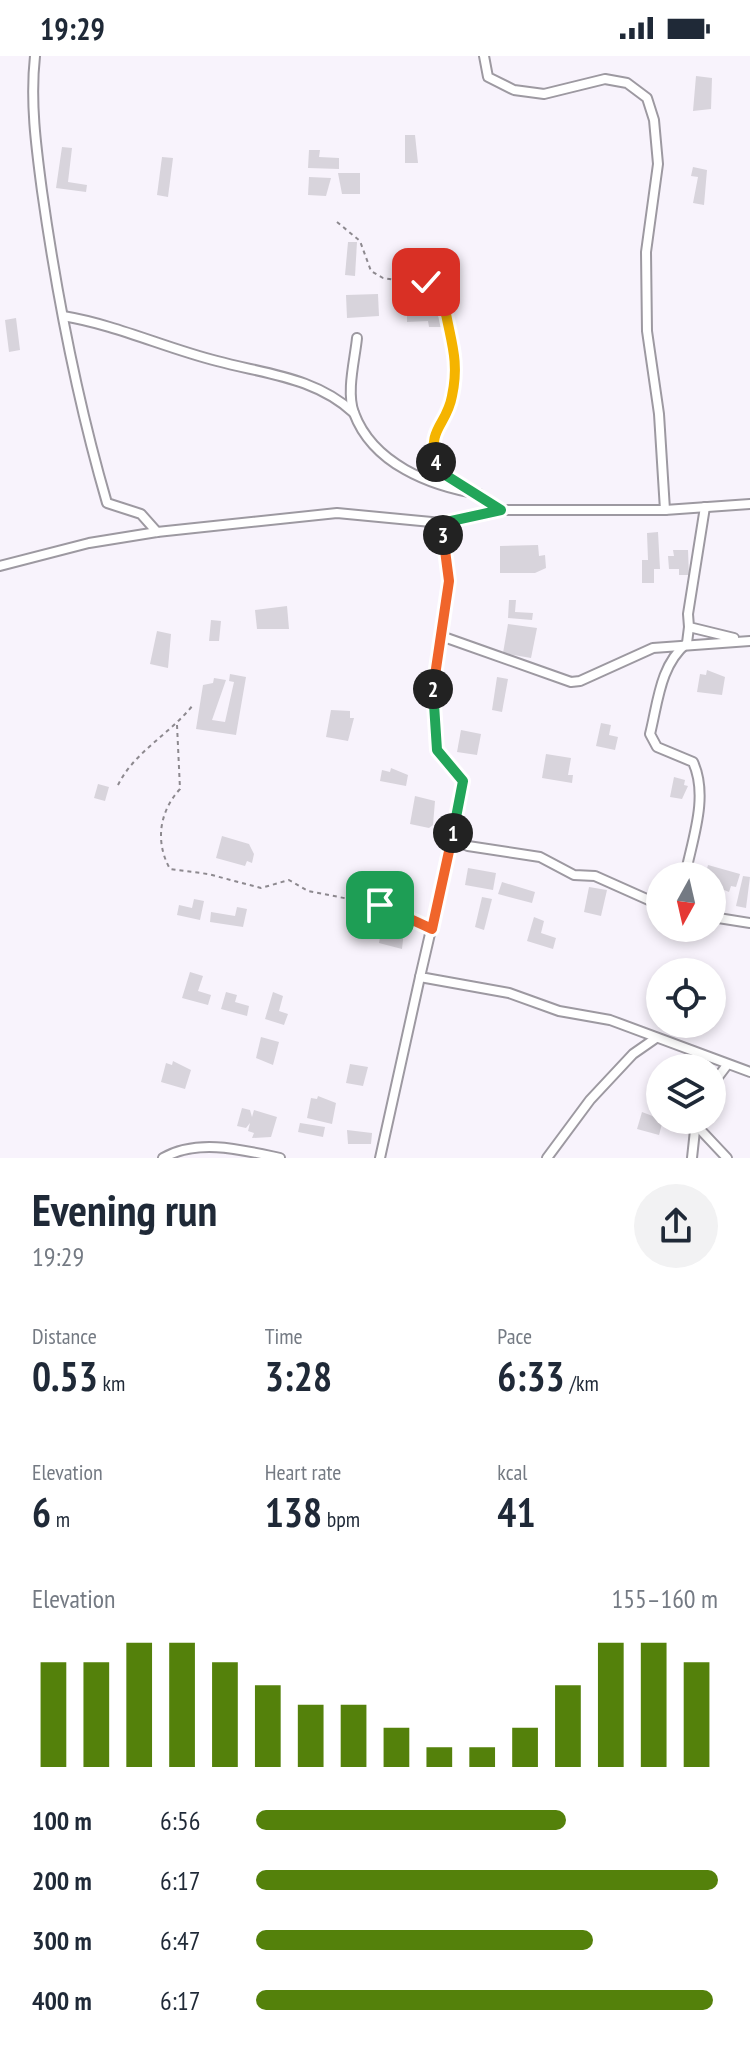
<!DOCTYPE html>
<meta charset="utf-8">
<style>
:root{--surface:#fff;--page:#f2f2f3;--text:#1f2937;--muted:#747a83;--accent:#54810b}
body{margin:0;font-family:"PT Sans Narrow",sans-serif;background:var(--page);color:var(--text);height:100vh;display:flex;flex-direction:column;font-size:30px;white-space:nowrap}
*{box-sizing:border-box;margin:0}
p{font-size:26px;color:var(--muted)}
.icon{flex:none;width:44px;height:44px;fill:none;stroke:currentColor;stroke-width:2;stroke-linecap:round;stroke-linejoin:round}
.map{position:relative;height:1102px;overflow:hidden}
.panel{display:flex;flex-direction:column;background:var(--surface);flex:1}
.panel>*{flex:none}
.needle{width:52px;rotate:188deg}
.tools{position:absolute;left:646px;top:806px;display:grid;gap:16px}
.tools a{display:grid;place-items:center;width:80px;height:80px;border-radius:50%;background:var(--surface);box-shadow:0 4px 12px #0003;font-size:40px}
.pin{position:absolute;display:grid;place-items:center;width:68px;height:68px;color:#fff;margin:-34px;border-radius:16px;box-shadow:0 4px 12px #0006}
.km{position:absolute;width:40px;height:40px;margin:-20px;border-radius:50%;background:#222;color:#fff;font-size:22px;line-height:40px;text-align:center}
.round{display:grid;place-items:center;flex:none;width:84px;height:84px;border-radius:42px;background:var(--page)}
.overview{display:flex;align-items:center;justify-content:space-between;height:136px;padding:0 32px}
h1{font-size:44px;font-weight:700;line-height:60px}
.stats{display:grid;grid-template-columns:repeat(3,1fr);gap:12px;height:136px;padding:8px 32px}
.stats div{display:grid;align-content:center}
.stats b{font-size:40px;font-weight:700}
.stats small{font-size:22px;font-weight:400}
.stats p{font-size:22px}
.chart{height:224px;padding:16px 32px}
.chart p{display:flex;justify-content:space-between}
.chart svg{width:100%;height:144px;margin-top:8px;stroke:var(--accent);stroke-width:6}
ul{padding:0 32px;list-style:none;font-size:26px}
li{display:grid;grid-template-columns:128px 96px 1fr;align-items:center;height:60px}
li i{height:20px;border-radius:10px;background:var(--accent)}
.status{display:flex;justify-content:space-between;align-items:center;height:56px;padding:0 40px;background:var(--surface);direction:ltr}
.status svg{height:22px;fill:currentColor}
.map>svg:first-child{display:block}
.building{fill:#d8d4dc}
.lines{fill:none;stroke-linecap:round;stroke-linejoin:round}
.street-casing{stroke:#9d99a1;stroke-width:12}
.path{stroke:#8d898f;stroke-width:2;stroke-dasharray:4 4;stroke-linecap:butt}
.street{stroke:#fff;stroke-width:8}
.split-1-casing{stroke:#fff;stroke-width:16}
.split-2-casing{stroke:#fff;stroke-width:16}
.split-3-casing{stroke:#fff;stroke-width:16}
.split-4-casing{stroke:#fff;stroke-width:16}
.split-5-casing{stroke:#fff;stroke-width:16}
.split-6-casing{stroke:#fff;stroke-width:16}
.split-1{stroke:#f0652b;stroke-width:10}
.split-2{stroke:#22a559;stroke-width:10}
.split-3{stroke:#f0652b;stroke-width:10}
.split-4{stroke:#22a559;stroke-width:10}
.split-5{stroke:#f5b400;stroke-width:10}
.split-6{stroke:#f5b400;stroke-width:10}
</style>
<div class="status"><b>19:29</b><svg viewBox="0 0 49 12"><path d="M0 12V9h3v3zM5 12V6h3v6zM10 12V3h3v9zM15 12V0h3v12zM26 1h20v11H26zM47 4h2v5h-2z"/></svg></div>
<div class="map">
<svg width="750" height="1102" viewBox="0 0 750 1102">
<rect width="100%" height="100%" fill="#f8f3fc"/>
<g class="building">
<path d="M696,20L712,22L711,53L693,55Z"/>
<path d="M405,79H415L418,107H405Z"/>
<path d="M62,91L72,92L68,126L87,129L86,136L56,132Z"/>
<path d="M309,94H320L319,101L339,102V113L308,112Z"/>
<path d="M162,101L173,102L168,141L157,139Z"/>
<path d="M693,111L707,114L704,149L693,147L698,121L691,120Z"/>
<path d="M338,117H360V138H342Z"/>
<path d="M309,121L331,122L326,140L308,139Z"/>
<path d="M348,186H357L355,220L345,219Z"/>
<path d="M378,238L379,260L347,262L346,239Z"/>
<path d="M441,244L442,271H429L428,265L407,266V245Z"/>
<path d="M16,262L20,294L9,296L5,264Z"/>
<path d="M658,476L660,513H654V527H642V504H648L647,477Z"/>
<path d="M538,489L539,500L545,499L546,512L535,517H500V490Z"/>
<path d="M673,494H688L689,519H679V513H669L668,500H674Z"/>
<path d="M509,544H516L515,556L533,557L532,564L508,562Z"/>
<path d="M287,550L289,573H257L255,554Z"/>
<path d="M211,564L221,565L219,585H209Z"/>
<path d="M508,568L537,572L531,602L503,597Z"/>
<path d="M157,575L171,578L168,612L150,608Z"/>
<path d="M707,614L725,621L722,639L697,636L700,618L706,619Z"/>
<path d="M230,618L246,621L236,679L196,673L203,629L213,627L214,622L226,624L212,664L225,666L234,626L229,625Z"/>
<path d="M497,621L508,623L502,656L492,654Z"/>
<path d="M331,654L350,655V662H354L348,685L326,681Z"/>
<path d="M601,667L611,669L609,679L618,681L615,694L596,690Z"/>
<path d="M461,674L481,678L477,699L457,696Z"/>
<path d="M546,698L571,702L568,719H573L572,727L542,722Z"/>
<path d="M391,712L408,719L406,730L380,725L382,714L390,716Z"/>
<path d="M674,721L685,724L684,729L688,730L682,743L670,741Z"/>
<path d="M98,728L109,731L105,745L94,742Z"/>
<path d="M415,740L435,745L433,769L429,772L410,768Z"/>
<path d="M222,780L249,788L254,798L252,807L247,805L245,810L216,802Z"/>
<path d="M708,809L740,818L736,831L731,830L729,836L712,829V820H705Z"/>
<path d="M468,812L496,817L493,834L465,829Z"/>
<path d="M743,820L750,821L746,852L736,850Z"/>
<path d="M502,826L535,836L532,847L498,838Z"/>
<path d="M589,831L607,834L601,860L584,856Z"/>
<path d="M482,841L492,843L484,874L475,871Z"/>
<path d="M194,843L204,845L200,864L177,859L179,849L192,852Z"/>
<path d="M237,851L247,853L243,871L210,866L211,856L235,860Z"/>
<path d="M534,861L544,865L541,877L556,882L553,893L527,885Z"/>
<path d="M382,871L404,875L402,893L379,887Z"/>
<path d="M190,916L203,920L198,935L211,939L208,949L182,942Z"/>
<path d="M226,936L237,939L235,946L249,950L247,960L221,953Z"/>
<path d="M273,936L283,940L279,955L288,958L284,969L265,963Z"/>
<path d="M261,981L279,986L273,1009L256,1002Z"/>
<path d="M173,1005L191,1014L185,1033L161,1026L166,1007L172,1009Z"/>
<path d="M350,1008L368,1011L363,1030L346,1027Z"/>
<path d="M318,1040L336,1047L332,1068L307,1062L311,1042L317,1043Z"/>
<path d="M242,1052L250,1054L252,1061L254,1054L277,1061L271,1081L252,1082L254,1077L248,1075L250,1067L246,1072L237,1070Z"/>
<path d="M642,1056L663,1064L659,1079L637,1073Z"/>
<path d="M300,1067L325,1071L323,1081L298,1076Z"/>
<path d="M347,1074L372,1077L371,1088H348Z"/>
</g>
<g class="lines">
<defs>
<g id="street">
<path d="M35,0C30,45 36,90 42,135C57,241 77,344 107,447L141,458L157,476"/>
<path d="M484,0L488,21L514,34L544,38L605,23L627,27L647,42L654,64L658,108L646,196L647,275L659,358L665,454"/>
<path d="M63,260C117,269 165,292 217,305C265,318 315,321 354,357"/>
<path d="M357,282C355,303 346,336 354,357C373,408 430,430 479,438"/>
<path d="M705,451L688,558L689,571L734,582"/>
<path d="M0,510L89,487L157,476L337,457L442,467L501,454H665L750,448"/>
<path d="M441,580L449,525L442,467"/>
<path d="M452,783L463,725L437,694L433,635L441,580L571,626L580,625L653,592L750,585"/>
<path d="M685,820C692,784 709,741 693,706L657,691L650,678C658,646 660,609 687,587L689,571"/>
<path d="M660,849L595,820L574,819L540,801L468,790L452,783L420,921L509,937L559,955L610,964L750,1016"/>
<path d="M712,861L750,867"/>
<path d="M712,1029L727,1009"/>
<path d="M695,1068L727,1102"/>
<path d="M163,1102C198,1082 243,1094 280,1102"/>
<path d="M380,1102L420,921"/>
<path d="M547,1102L590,1044L633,998L656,982"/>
<path d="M692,1102L696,1065"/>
</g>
</defs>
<use href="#street" class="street-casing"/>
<g class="path">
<path d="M337,166L360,185L371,215L383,222L442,231L456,291L455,311L452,340L432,389L437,409L449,421"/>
<path d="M177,669L180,733C159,756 155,786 170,813L208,818L261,832L289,824L308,835L380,849L424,869"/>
<path d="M118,729C134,696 170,678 193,649"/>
</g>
<use href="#street" class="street"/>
</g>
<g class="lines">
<defs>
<path id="split-1" d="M380,849L432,873L453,777"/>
<path id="split-2" d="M433,633L437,694L463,725L453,777"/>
<path id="split-3" d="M433,633L449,525L443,479"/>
<path id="split-4" d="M436,406L447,420L501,454L442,467L443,479"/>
<path id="split-5" d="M436,406C427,372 447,369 452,340C459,307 452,289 446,258"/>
<path id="split-6" d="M426,226L442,231L446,240V258"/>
</defs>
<use href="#split-1" class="split-1-casing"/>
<use href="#split-2" class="split-2-casing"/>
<use href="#split-3" class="split-3-casing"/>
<use href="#split-4" class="split-4-casing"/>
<use href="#split-5" class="split-5-casing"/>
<use href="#split-6" class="split-6-casing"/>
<use href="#split-1" class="split-1"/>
<use href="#split-2" class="split-2"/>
<use href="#split-3" class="split-3"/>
<use href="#split-4" class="split-4"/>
<use href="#split-5" class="split-5"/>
<use href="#split-6" class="split-6"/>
</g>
</svg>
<div class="tools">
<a><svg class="needle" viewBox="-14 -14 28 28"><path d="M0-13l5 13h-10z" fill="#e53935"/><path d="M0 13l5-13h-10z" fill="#747a83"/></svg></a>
<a><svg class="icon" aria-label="locate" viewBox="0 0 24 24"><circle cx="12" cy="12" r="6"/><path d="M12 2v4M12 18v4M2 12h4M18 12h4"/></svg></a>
<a><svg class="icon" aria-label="layers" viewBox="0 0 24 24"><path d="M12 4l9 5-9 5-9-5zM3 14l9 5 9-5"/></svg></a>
</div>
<div class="pin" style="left:380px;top:849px;background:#1e9e55"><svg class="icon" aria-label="arrive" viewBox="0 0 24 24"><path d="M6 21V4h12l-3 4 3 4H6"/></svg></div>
<div class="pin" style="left:426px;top:226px;background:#d93025"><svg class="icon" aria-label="check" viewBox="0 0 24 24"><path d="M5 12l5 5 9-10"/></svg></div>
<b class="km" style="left:453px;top:777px">1</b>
<b class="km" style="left:433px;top:633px">2</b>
<b class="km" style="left:443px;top:479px">3</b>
<b class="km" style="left:436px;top:406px">4</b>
</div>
<section class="panel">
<div class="overview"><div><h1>Evening run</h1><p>19:29</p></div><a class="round"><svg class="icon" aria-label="share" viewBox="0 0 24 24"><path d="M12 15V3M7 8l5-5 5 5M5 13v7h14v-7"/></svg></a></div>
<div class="stats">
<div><p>Distance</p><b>0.53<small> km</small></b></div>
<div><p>Time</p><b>3:28</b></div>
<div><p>Pace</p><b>6:33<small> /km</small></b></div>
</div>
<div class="stats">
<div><p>Elevation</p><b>6<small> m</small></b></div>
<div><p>Heart rate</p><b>138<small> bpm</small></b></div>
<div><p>kcal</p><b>41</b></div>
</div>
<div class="chart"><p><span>Elevation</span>155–160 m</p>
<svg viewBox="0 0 160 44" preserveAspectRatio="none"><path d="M5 44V12M15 44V12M25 44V6M35 44V6M45 44V12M55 44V19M65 44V25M75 44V25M85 44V32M95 44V38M105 44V38M115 44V32M125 44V19M135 44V6M145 44V6M155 44V12"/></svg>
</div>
<ul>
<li><b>100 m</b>6:56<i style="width:67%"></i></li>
<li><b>200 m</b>6:17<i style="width:100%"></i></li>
<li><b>300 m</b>6:47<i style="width:73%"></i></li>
<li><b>400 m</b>6:17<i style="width:99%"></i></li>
</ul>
</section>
